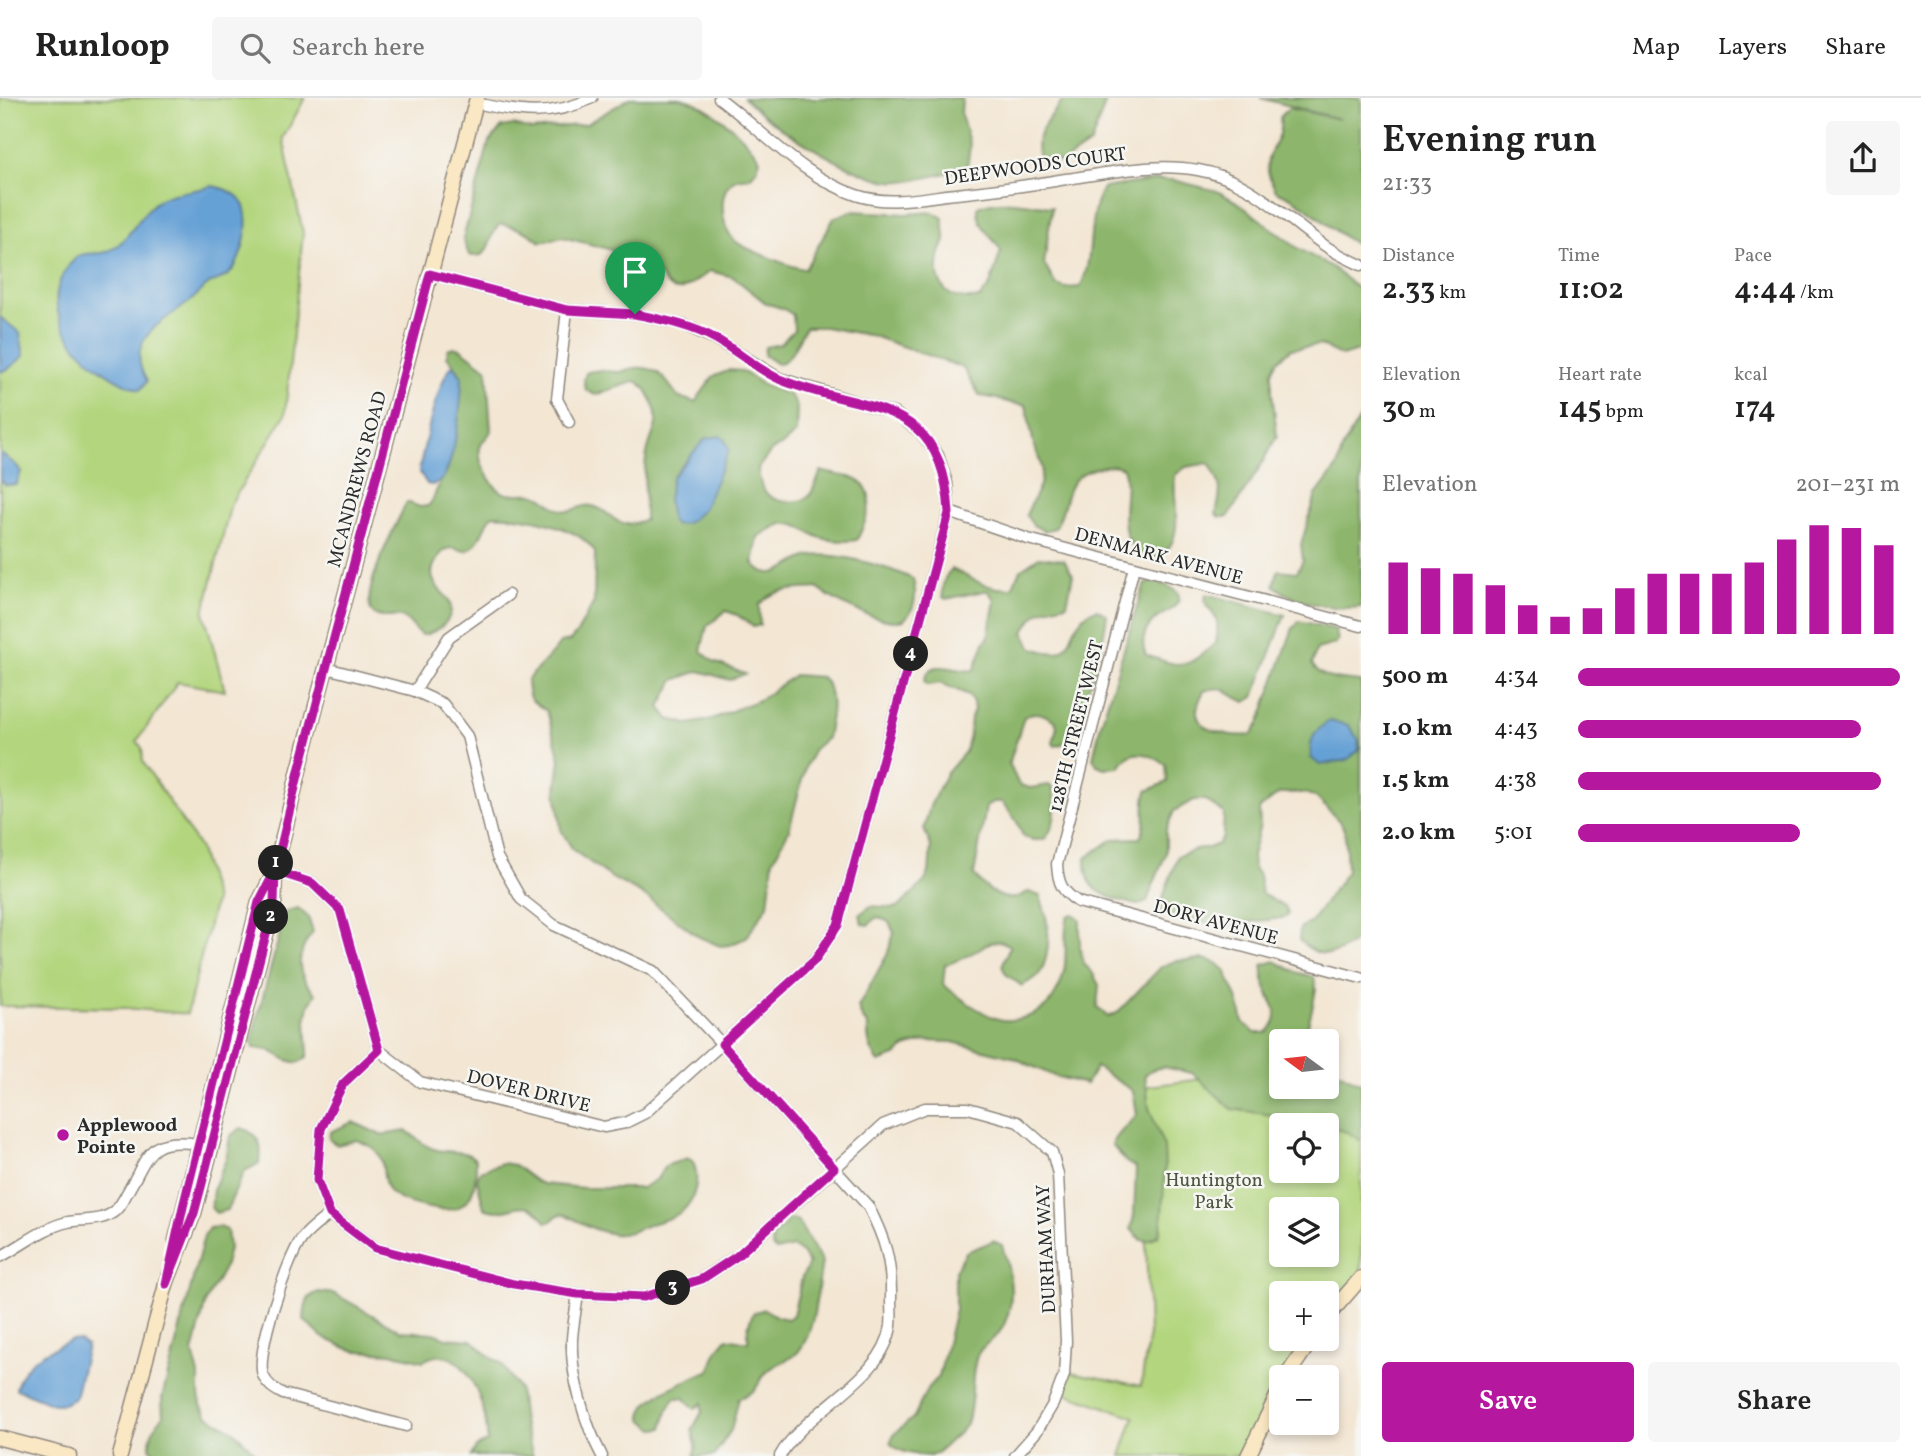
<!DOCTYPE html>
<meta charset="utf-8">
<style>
:root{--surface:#fff;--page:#f6f6f6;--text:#222;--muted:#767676;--line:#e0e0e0;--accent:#b5179e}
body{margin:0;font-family:Vollkorn,serif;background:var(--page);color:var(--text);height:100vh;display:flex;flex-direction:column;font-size:26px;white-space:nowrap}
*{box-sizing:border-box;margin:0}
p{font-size:23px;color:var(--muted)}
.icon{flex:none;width:38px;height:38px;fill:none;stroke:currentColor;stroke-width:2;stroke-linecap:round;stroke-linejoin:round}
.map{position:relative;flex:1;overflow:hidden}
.sheet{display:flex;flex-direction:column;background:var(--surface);width:560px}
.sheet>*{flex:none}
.needle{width:46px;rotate:285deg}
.controls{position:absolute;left:1269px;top:931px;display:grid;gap:14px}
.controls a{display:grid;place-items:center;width:70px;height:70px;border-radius:7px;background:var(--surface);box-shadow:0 4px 10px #0003;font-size:35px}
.pin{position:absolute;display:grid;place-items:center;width:60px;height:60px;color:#fff;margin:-72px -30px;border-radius:50% 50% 50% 0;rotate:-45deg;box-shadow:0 0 7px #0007}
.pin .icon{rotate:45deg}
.km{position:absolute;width:35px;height:35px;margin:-18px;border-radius:50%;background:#222;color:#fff;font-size:19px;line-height:35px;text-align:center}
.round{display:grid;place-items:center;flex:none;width:74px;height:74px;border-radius:7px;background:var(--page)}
.overview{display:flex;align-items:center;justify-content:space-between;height:119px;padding:0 21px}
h1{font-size:38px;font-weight:600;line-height:52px}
.metrics{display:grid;grid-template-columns:repeat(3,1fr);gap:10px;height:119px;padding:7px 21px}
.metrics div{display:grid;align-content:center}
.metrics b{font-size:30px;font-weight:600}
.metrics small{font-size:19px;font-weight:400}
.metrics p{font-size:19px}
.chart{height:196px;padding:14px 21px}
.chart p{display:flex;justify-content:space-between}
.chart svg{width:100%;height:126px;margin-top:7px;stroke:var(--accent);stroke-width:6}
.action{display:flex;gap:14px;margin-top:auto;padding:14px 21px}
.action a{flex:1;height:80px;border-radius:7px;background:var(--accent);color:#fff;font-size:28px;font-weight:600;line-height:80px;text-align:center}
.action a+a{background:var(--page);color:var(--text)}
ul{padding:0 21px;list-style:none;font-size:23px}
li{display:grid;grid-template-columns:112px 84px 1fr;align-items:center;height:52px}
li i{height:18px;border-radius:9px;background:var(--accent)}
header{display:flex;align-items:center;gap:42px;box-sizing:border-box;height:98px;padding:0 35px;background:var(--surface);border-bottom:2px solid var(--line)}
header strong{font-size:33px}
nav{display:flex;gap:38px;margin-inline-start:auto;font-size:24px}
.search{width:490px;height:63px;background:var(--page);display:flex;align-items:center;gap:18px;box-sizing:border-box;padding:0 24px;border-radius:7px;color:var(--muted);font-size:26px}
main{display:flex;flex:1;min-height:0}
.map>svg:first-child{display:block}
.green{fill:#b2d57d;stroke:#6e8054;stroke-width:2;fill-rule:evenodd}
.forest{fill:#8db66c;stroke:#5c704c;stroke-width:2}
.water{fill:#66a1d6;stroke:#486680;stroke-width:2}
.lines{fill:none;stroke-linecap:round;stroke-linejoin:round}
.street-casing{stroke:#8f887f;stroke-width:13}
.secondary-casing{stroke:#8f887f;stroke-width:17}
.street{stroke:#fff;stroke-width:10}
.secondary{stroke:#fae7c3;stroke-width:14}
.route-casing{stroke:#fff;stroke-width:14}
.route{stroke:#b5179e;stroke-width:9}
.poi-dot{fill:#b5179e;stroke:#f6f6f2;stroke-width:2.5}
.labels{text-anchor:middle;stroke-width:5;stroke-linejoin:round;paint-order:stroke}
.street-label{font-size:19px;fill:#2b2b2b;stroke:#f6f6f2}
.poi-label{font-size:19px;font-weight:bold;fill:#2b2b2b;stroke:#f6f6f2;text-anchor:start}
.park-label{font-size:19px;fill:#4d5640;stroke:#f6f6f2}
</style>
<header>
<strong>Runloop</strong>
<div class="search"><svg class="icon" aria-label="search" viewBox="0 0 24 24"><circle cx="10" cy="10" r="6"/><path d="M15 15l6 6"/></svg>Search here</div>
<nav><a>Map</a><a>Layers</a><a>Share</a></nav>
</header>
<main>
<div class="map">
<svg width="1361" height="1358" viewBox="0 0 1361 1358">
<rect width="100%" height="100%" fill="#f6f6f2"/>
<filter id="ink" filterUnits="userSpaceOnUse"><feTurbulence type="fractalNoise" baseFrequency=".0143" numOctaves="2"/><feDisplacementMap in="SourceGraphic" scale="14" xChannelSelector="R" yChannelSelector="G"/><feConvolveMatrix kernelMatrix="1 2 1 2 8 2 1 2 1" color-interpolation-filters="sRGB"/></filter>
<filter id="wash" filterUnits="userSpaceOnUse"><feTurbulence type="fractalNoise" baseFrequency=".00686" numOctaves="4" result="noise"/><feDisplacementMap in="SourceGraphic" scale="28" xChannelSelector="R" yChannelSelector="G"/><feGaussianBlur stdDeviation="1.57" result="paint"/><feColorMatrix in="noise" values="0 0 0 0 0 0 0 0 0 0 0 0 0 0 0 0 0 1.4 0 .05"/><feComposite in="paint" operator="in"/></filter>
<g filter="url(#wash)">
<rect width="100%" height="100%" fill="#f3e6d3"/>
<g class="green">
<path d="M0,0H305L283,40L303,135L285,317L231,405L204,514L225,593L178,584L137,643L142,650L143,664L199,749L215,802L187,916L125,910L0,908Z"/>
<path d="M1202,981L1361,1024V1184L1327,1225L1326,1195H1281V1241H1315L1281,1294L1250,1358H1121L1134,1319L1059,1293L1065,1273L1141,1288L1149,1236L1141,989ZM1281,1027H1326V1073H1281ZM1281,1111H1326V1157H1281Z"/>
</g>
<g class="forest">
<path d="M630,0C646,0 663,0 679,0C706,3 746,39 760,61L757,71L750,79C746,80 738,80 734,82C717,93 721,129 734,142C742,150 793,170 805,171L834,120L851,113L907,116L933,114L943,120C943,128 946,136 945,143C943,148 940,153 939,159C933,190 950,205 980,200L990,187L1001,153C992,137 977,129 978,109C1001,99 1028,106 1052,109L1044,166L1056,187L1066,190L1080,189C1096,158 1085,120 1103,90L1156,82H1173L1217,93L1237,104L1296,149L1333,170L1361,193V252L1342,258L1320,247L1291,251L1277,263L1272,274V293L1277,338L1257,374L1228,419H1219L1216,416C1222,391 1222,387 1209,365L1186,369L1175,377C1172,400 1184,433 1167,452C1152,469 1130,452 1126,435C1120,413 1130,389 1123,370C1113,365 1107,368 1096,370C1060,380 1070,407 1055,430L1044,433L1033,427L1026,417L1040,387L1042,370L1033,343L1026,307C1011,307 997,299 980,298L963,270L873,238L825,229H806C797,241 793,263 777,266L764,257L765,249L780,246L794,232L793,217L784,211L766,205L733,179L710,173C703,178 684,193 677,192C664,190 660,173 649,167C625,154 596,148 570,141L563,139L540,144C529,133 515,129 500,126C486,138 493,163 469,157L463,141L489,44L502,29L513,27L532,32L586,26Z"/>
<path d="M744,0H962L961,17L970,48L967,70C948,75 907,86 888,83C846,74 774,30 744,0Z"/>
<path d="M1065,0H1107L1091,45L1062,65L1039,60C1031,36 1051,19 1065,0Z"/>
<path d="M1260,0H1361V149C1330,134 1309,105 1276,93C1253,51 1284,54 1280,19L1289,10L1339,21Z"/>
<path d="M453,249L461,251L487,271L491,334C488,338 483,343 481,347C475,361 492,392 507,396C517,398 529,393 539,398C547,401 553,410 562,412C574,416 581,405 592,408C615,413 613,435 645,422C645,403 643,379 646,361C650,331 665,329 650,299C646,291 644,288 636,283L595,297L586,292L584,282L586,275C597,270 608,274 619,274C625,273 630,270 635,270C658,267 667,283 678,299L695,304L713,279L729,272L742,273L765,288L790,297L797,309L796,335L781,348L772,352L758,370C759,379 760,390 767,396C776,405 799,407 809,398C814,392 818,380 821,373C831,376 840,377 849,379C882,387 867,422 857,442C844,444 826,443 814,437C804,432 795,424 783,426C774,428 766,434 758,439L753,465C774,490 790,461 811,458C838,454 888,469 913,481C917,496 916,511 904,522C883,528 835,504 817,490C794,492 775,489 759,507L760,527L754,529L737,517L726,513L707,528L701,553L714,564L745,576L730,582L699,573L674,582L660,609L669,621L688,626L710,622L761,601L794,577L822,579C837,596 831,620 827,640L814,651L805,670L789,732L773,762L768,807L746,840L730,847L720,848L699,839L642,796L612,780L573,752L561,732L556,692L560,661L547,613C531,602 528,604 527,583C537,569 550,560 560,545L570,543L577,535L594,504L595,454C579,427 522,418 493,417C481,429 484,442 467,453C461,453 456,450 451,450C444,451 441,455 438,460C434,466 430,473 433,481C435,490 445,495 449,503C457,521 437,535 422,537C414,533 411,522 401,519C393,517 382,522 374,516C355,502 398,422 407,404L420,409L428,408L432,403L450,362L462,284L459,273L447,258L448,251Z"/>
<path d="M1361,318V509C1337,512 1291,505 1274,487L1278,472L1297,474L1303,462L1301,446L1316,397L1337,369L1343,349Z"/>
<path d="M1039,459L1064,462L1073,477L1067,506C1042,511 1036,511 1024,534L1031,549C1083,571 1060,522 1097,511L1107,517C1102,555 1083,610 1068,644L1055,648L1053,645L1057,628L1055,623C1044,616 1035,611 1024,619L1009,666L1019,687L1030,690L1049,687L1053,690C1056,710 1057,727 1044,742H1033L1023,738L1017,724L1002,704H992L986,709L974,777C983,788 997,801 1013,800C1019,800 1023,795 1029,794L1040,798C1049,822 1053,852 1040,875C1037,881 1028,883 1022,888L1006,876L1002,868L1010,848C994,836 982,851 967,858C960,862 953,864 945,867L943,886C955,897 982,916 998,921C1011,925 1034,918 1044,910C1053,903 1061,887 1063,877C1069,858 1062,838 1068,818L1073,816L1080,821V851L1084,866L1092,874L1099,887L1097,909L1108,919L1117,915L1162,868L1175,863L1204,861L1217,865L1225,872L1238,902L1243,924L1255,935H1267C1284,917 1273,909 1266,890C1264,883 1263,875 1262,867L1275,863L1296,874L1314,879L1316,890L1313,907L1304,943H1281V989H1326L1327,968L1361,985V1043L1347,1034L1305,1022L1232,1011L1192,975L1163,969L1151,972L1145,977L1149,1010L1164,1049L1165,1070L1161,1131L1158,1138L1149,1142H1141L1131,1131L1134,1117L1136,1070L1126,1064L1112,1047C1117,1035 1129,1027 1137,1016L1133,993L1096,969L1086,986L1054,978L1012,959L952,944L926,943L905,949L896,958L879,964C870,952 867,942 868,927L862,920L858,909L887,857L894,835L889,824L878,819L873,822L869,827L862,826L860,816L871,808L894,810L900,808L925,783L929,774L931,749L924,731L930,708L946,676L965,654L969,640L971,620L974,612L973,605L969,597L940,585L929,587L924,584C930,556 957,576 974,572L984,545L988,540L995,502L988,493H984L946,501L943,499C942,488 943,479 952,471C972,480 988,493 1012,490L1020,472Z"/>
<path d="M1151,484C1163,485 1190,493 1174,509C1170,514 1164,515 1160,518C1146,527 1139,543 1146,557C1186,571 1184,571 1216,545C1217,537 1219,529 1216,521C1212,511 1203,509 1206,496L1285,517L1254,599L1246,604C1227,598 1228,585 1204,593C1201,599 1196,608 1197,615C1199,635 1235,639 1251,637L1259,626L1293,530L1299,523L1335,531L1338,542L1335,546L1317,551L1312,566C1321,583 1345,582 1361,584V838C1338,858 1323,865 1299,842L1300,830L1311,824L1347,773L1345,734L1341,725L1316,699L1305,695H1280L1259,711L1260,727L1252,758L1253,769L1259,777L1261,795L1286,810L1288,817L1283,820L1233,826L1224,829L1161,815L1164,796L1178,758L1200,750H1209L1218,746L1223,738L1224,715L1205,702H1194L1174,713L1166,732V755L1147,803L1138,807C1123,804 1096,798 1089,782C1086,776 1086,766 1086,760L1113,741L1140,740C1149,724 1141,710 1147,693L1167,684L1166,667C1150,655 1131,648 1119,669L1104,670L1097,667L1093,660L1101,626L1140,499L1145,486Z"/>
<path d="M298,810L308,819L313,834C295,857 295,877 316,896L309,907L306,923L308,955L307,960L297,965L287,962L269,952L254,950L251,943L286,813Z"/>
<path d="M353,1024L381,1037L406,1033C416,1038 422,1048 434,1051C449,1057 463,1049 476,1062C476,1074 476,1090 469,1100C467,1103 460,1109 457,1110C442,1115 399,1106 389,1093C380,1081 387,1063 376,1053C372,1048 363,1045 357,1042L337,1047L329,1041L330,1034Z"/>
<path d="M241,1030C258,1035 264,1048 259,1065C254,1069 248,1070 244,1074C242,1078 230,1105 227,1112L216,1115L211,1110L213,1092L226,1061L230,1038Z"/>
<path d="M688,1060L693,1064C700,1080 696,1102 681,1114C672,1121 661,1122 651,1126C639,1130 626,1138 614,1136C595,1134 580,1123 563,1116L558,1117L550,1124H546C525,1091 509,1122 484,1110L477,1082L480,1073L502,1065L514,1067L537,1084L543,1086L583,1090H641L657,1081L665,1068Z"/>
<path d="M789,1121L797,1123L800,1127L822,1164C817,1190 816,1233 798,1254C789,1264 775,1264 766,1275C755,1288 759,1294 739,1300L731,1332L714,1358H694L696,1347L692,1332L702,1314V1305L695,1311L684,1300H675L667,1313L663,1330L655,1331L642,1321C640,1297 691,1282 710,1272L717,1252L727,1240L748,1244V1228L753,1215L764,1211L778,1219L788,1221L793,1217L802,1179L809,1166L802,1155L793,1149L776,1153L772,1149V1141Z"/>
<path d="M219,1129L227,1132L229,1151L224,1170L206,1203L193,1255L199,1277V1297L201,1307L208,1318L234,1333L259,1358H159L150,1350C149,1335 155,1329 163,1318L162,1300L204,1138L209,1130Z"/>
<path d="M993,1143L1002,1147C1011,1176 1018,1208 999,1235C992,1244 982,1246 977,1258C970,1277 974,1301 968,1322C965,1330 958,1336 951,1342C945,1348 938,1356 930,1358C916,1358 899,1354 890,1345L894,1336L914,1319L928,1289L939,1279L955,1211V1173L966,1154Z"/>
<path d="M319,1194L335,1196L401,1233L434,1235L446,1240L472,1242L490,1259L501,1265L519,1291L523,1324L533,1358H471L476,1349L487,1344C489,1313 465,1237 423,1263L391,1255L357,1253L346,1250L322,1239L304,1222C305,1208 305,1198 319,1194Z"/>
</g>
<g class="water">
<path d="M212,88C220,89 231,93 237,98C255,113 244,159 231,174C224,182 216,181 208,187C201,192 196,199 188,205C160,225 123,243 147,283L140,292C92,276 26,216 72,164C83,151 93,158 106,154C130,145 139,114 160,101C171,94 198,93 212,88Z"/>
<path d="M0,219L20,235L24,258L8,271L0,274Z"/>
<path d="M453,267L462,279C462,301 455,365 442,381C440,384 435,386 432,387L427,386L419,373C424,350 437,281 453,267Z"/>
<path d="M720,338L724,340L729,352L704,409C697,418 686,429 674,426L671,422L668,401L672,379L705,341Z"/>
<path d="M0,355L15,366L21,374L16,387H6L0,382Z"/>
<path d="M1330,623L1348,627L1358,641L1359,652L1347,662L1320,667L1311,660C1309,642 1314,632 1330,623Z"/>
<path d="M72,1242L80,1243L87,1248L75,1300L64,1306H53L16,1291C22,1262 48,1252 72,1242Z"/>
</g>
</g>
<g filter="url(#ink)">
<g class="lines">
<defs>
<g id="street">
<path d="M719,0C763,33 803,79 856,97C885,107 916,101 946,97C986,93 1026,88 1066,81C1110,75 1154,64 1198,72C1248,80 1284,119 1324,147C1335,155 1348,161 1361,167"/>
<path d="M476,5C520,15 550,20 592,0"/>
<path d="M567,212L557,301L569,324"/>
<path d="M949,414L1028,441L1361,528"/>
<path d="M1134,469L1057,766C1058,786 1062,793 1078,804L1361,880"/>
<path d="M326,570L415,593L443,606L467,638L497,759L521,801L554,827L653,873L722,946L868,1108C885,1141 892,1163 891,1201C891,1210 892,1219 891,1228C883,1283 806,1311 780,1358"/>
<path d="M415,593L449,539L508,497"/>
<path d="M275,773L312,785L340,812L379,952L420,984L604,1029L625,1025L645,1015L815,862L838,827L949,414L947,385L938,357L920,334L896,316L779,280L715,241L684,227L635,216L567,212L430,176"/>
<path d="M379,952L343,986L321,1031L317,1082L330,1116L375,1150L514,1186L578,1196L644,1199L702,1181L737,1158L883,1027L925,1010H968L1018,1024L1052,1054L1058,1076L1066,1243L1064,1277L1053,1306L1037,1333L1015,1358"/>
<path d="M330,1116C320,1124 308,1132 301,1142C287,1162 255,1256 263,1277C267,1287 274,1291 283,1296L406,1328"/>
<path d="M0,1159C21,1148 44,1129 68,1124C84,1121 102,1124 115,1113C120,1108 124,1101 127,1095C150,1056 147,1039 198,1046"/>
<path d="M578,1196C576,1211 573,1226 572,1241C570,1277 585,1326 602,1358"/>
</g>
<g id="secondary">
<path d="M176,1142L259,804L273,777"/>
<path d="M166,1186L194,1115L201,1089L274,805L275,773L299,672L477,0"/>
<path d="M1326,1220L1361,1180"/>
<path d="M1286,1279L1312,1241"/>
<path d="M0,1340L69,1358"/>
<path d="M120,1358L168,1179"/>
<path d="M1248,1358L1281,1290"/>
</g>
</defs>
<use href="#street" class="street-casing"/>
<use href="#secondary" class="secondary-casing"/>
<use href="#street" class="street"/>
<use href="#secondary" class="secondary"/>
</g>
</g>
<g class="lines" filter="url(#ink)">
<defs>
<path id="route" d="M635,216L567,212L430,176L299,673L275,773L259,804L183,1109L166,1186L194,1115L201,1089L274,805L275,773L312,785L340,812L379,952L343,986L321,1031L317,1082L330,1116L375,1150L514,1186L578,1196L644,1199L702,1181L737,1158L834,1070L722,946L815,862L838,827L949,415C943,295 863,316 779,281C757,271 737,253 716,241C691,227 663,222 635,216"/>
</defs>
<use href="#route" class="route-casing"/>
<use href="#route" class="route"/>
</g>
<circle class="poi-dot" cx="63" cy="1037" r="7"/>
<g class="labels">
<g class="street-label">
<text transform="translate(1035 67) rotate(-8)" y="7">DEEPWOODS COURT</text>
<text transform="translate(356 381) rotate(-75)" y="7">MCANDREWS ROAD</text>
<text transform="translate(1159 457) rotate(15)" y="7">DENMARK AVENUE</text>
<text transform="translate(1075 628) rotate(-76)" y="7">128TH STREET WEST</text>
<text transform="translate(1216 823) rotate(15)" y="7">DORY AVENUE</text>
<text transform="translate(529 992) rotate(14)" y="7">DOVER DRIVE</text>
<text transform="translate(1045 1151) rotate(-93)" y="7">DURHAM WAY</text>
</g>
<g class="poi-label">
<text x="77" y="1033">Applewood<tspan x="77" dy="22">Pointe</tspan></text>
</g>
<g class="park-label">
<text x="1214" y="1088">Huntington<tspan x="1214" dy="22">Park</tspan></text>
</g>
</g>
</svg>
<div class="controls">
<a><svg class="needle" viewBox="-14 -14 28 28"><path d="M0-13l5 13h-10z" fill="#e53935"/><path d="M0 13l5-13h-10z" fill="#767676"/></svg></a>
<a><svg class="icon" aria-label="locate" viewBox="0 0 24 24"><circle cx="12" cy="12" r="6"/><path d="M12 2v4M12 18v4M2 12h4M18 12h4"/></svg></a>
<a><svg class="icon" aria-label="layers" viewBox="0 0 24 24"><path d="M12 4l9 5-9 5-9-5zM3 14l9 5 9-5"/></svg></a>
<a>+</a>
<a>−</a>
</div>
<div class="pin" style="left:635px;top:216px;background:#1e9e55"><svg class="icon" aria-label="arrive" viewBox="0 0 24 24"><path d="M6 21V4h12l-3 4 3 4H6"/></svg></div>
<b class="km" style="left:276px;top:765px">1</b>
<b class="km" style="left:271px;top:819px">2</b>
<b class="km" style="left:673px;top:1190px">3</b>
<b class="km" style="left:911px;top:556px">4</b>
</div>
<section class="sheet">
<div class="overview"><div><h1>Evening run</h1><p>21:33</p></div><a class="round"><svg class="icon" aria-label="share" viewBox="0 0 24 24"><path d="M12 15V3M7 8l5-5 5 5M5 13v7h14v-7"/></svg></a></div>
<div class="metrics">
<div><p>Distance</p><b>2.33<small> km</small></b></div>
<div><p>Time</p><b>11:02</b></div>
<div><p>Pace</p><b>4:44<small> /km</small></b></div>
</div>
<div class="metrics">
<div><p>Elevation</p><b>30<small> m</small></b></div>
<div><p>Heart rate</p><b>145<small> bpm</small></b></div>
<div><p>kcal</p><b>174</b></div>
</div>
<div class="chart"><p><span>Elevation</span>201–231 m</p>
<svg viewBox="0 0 160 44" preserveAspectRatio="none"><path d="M5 44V19M15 44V21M25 44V23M35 44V27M45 44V34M55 44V38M65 44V35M75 44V28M85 44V23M95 44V23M105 44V23M115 44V19M125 44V11M135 44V6M145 44V7M155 44V13"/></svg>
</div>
<ul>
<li><b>500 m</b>4:34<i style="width:100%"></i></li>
<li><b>1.0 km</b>4:43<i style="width:88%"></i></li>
<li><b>1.5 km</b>4:38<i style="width:94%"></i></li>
<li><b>2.0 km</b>5:01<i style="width:69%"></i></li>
</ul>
<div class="action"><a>Save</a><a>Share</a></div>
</section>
</main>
